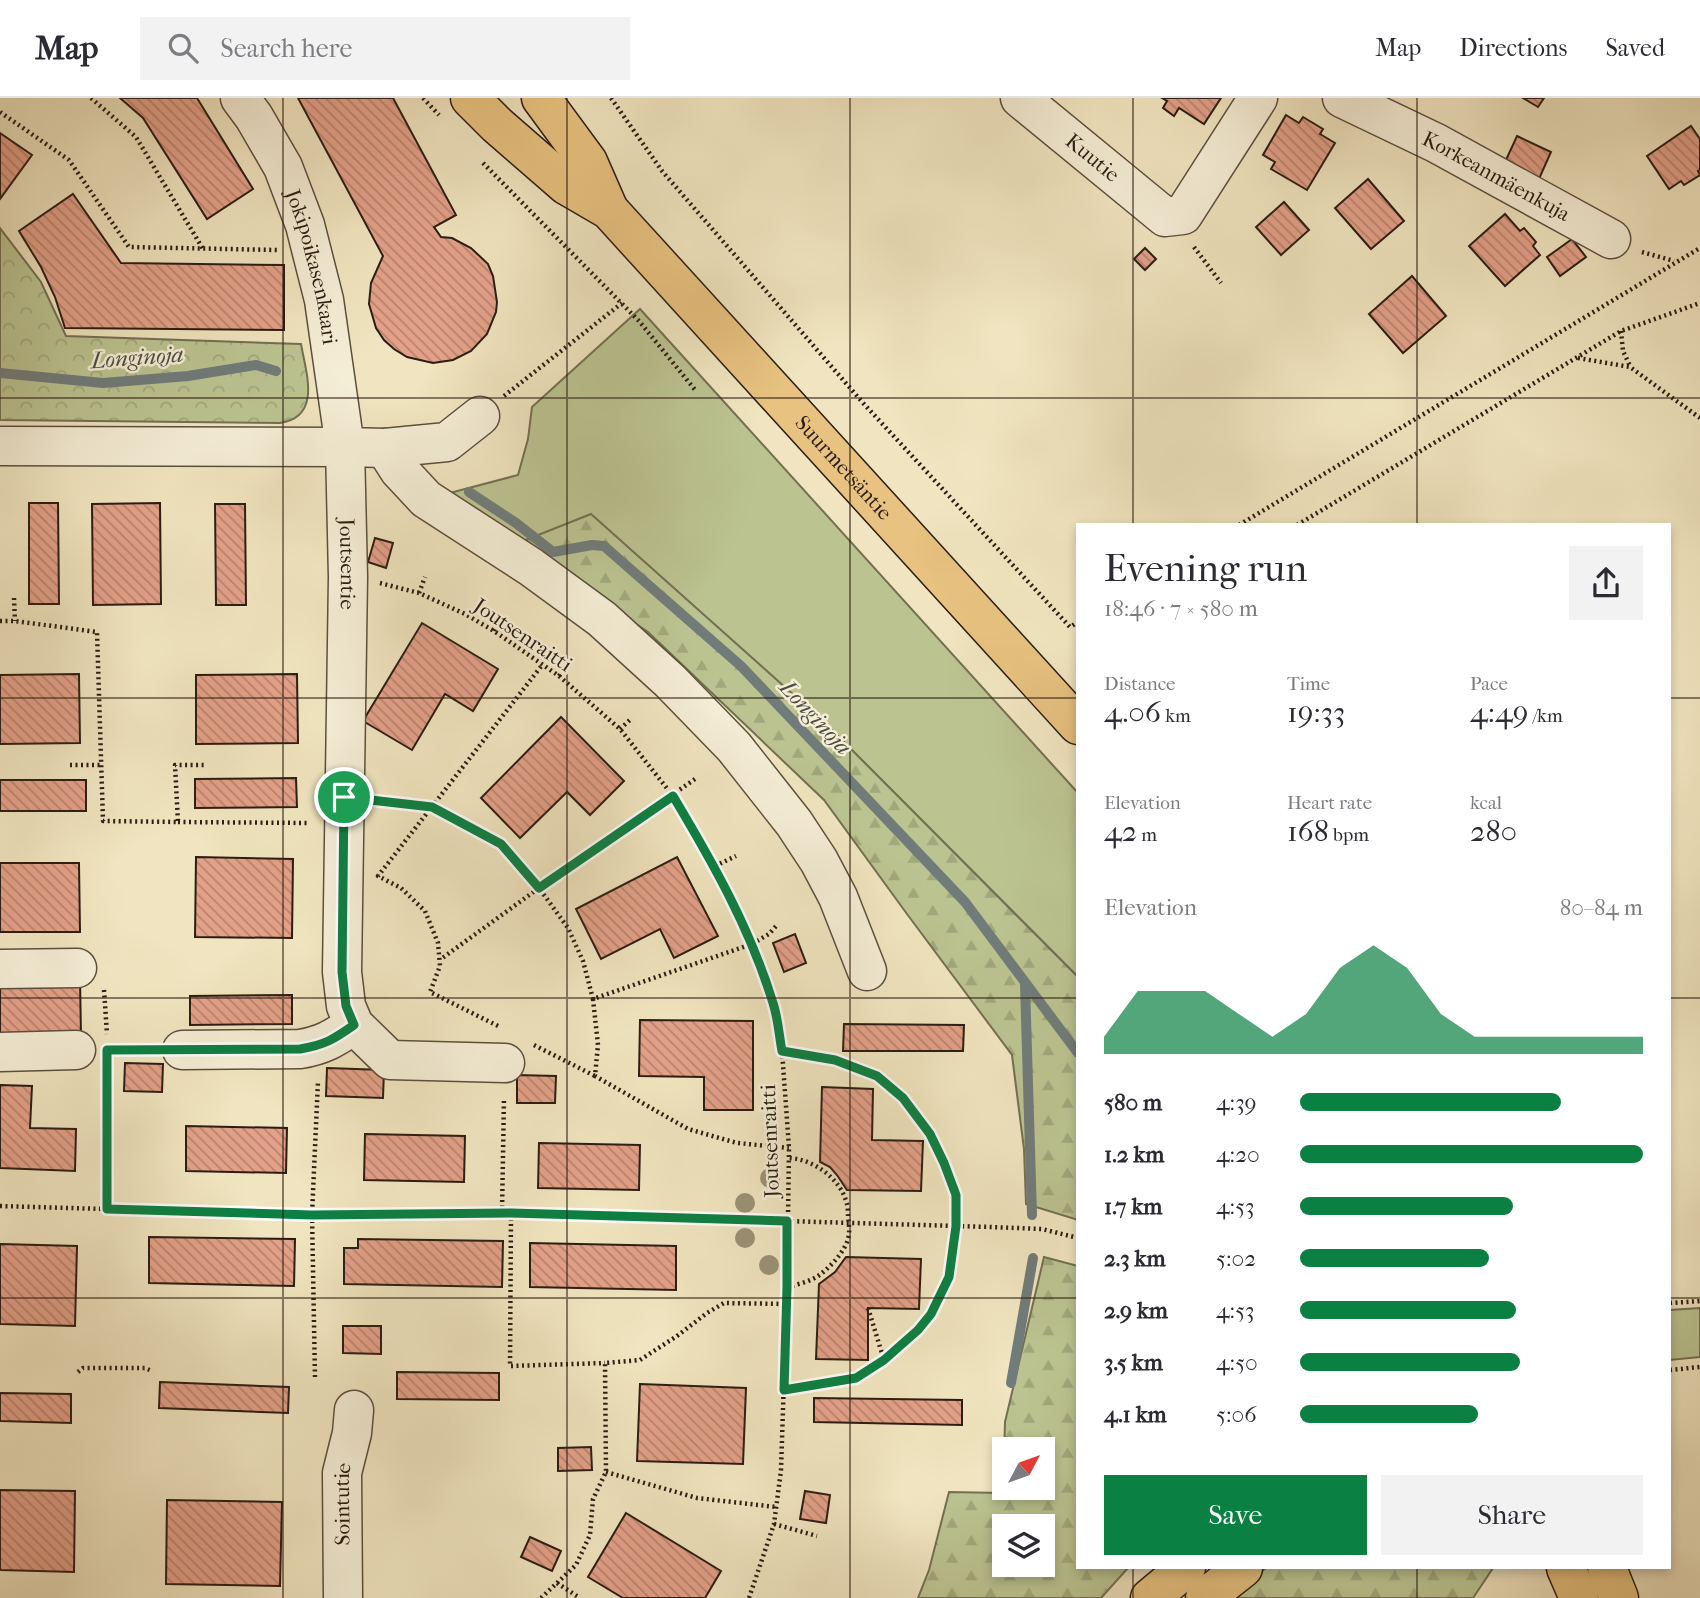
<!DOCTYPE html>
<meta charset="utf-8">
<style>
:root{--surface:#fff;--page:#f2f2f3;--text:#2b2b33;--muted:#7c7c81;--line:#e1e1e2;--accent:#0b8043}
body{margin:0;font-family:"IM FELL French Canon",serif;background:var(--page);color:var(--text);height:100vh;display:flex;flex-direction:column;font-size:26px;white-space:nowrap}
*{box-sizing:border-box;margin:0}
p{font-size:23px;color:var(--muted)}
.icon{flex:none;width:38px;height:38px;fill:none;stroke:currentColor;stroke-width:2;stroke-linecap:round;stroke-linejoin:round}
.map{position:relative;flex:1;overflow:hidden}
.sheet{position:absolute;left:1076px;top:425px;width:595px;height:1046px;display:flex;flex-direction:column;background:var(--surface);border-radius:0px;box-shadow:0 4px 10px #0003}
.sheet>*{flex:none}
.needle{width:46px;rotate:49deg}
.controls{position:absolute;left:992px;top:1339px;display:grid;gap:14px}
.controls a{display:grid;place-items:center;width:63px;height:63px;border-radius:0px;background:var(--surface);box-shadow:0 4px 10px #0003;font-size:35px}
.pin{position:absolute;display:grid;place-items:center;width:60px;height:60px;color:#fff;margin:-30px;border:4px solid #fff;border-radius:50%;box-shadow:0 2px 7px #0007}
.round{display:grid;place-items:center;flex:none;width:74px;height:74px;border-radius:0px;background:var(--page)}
.summary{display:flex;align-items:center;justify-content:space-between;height:119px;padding:0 28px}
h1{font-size:38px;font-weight:600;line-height:52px}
.figures{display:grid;grid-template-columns:repeat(3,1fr);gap:10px;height:119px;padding:7px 28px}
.figures div{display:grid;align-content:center}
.figures b{font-size:30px;font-weight:600}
.figures small{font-size:19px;font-weight:400}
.figures p{font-size:19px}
.chart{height:196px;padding:14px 28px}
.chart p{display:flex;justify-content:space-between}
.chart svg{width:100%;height:126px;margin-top:7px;fill:var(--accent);opacity:.7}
.action{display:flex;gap:14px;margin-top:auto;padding:14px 28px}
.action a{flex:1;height:80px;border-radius:0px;background:var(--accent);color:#fff;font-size:28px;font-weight:600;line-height:80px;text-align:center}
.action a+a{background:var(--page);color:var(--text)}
ul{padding:0 28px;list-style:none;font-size:23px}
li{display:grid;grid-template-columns:112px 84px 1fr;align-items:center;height:52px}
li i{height:18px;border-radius:9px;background:var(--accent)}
header{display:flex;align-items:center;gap:42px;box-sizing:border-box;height:98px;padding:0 35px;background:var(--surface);border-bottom:2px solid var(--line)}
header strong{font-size:33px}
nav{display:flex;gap:38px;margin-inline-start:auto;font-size:24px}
.search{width:490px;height:63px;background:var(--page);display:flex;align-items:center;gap:18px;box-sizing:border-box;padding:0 24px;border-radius:0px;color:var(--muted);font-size:26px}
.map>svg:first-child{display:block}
.green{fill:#bbc491;stroke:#737052;stroke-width:2}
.forest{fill:url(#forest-firs);stroke:#737052;stroke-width:2;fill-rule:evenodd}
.park{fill:url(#park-crowns);stroke:#737052;stroke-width:2}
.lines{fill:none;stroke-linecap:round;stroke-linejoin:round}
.stream{stroke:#717c7a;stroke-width:10}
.building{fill:url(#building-back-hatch);stroke:#2b1d13;stroke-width:2}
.minor-casing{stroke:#5c4f3e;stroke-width:41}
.major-casing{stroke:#2b1d13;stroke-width:41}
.path{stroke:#2b1d13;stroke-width:4.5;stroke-dasharray:2 3.5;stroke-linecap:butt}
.minor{stroke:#f5eed6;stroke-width:38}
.major{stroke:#e8c280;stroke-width:38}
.tree{fill:#9b9276}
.route-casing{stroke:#fff;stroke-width:14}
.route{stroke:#0b8043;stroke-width:9}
.grid{fill:none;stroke:#2b1d13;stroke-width:2;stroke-opacity:0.55}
.labels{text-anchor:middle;stroke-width:5;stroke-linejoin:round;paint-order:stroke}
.street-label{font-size:21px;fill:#2b1d13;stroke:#f5eed6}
.water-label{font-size:23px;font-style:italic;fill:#4e4d46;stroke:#f5eed6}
</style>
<header>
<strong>Map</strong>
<div class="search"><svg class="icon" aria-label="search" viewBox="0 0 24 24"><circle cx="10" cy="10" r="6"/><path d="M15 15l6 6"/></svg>Search here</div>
<nav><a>Map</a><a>Directions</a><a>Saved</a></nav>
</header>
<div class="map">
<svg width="1700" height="1500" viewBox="0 0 1700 1500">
<defs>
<pattern id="forest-firs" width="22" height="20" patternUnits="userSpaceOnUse" patternTransform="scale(1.75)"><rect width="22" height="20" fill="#bbc491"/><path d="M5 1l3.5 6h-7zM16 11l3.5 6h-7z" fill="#a1a87c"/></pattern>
<pattern id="park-crowns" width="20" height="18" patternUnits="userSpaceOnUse" patternTransform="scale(1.75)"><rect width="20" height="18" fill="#bbc491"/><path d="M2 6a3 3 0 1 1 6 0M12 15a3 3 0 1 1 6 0" fill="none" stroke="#a1a87c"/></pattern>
<pattern id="building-back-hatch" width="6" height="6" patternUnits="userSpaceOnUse" patternTransform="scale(1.75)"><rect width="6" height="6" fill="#e4a189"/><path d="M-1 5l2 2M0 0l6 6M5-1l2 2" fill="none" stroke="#b9836f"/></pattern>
</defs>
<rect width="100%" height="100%" fill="#f0e5c0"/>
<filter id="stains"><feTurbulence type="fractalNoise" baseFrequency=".00286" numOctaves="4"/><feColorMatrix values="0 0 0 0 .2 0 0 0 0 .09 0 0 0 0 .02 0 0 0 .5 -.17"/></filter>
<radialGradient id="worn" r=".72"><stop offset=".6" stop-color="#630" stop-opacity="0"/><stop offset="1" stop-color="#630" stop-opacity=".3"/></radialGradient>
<g class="green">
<path d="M640,211L1078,695V879L824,624L438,398L518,377L528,341L532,309Z"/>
<path d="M1700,1210V1259L1670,1262V1212Z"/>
</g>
<g class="forest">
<path d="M591,416L824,624L1078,879V1122L1026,1106L1024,1051L1012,957L907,816L824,702L648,534L518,445Z"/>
<path d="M1044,1159L1078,1168V1470H1128L1101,1500H918L929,1472L949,1394L1003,1395L1005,1324ZM1043,1351V1390H1004V1351ZM1043,1428V1466H1004V1428Z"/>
<path d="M1266,1470H1493L1473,1500H1228Z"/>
</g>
<path class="park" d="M0,130L41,184L66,238L301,246C306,275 322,319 280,325L0,322Z"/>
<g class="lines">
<g class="stream">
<path d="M0,275L103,285L188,278L256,267L276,273"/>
<path d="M469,394L516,425L553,454L592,447L604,448L741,568L965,804L1078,955"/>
<path d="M1025,887L1032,1117"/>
<path d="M1011,1285L1033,1160"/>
</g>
</g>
<g class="building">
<path d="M120,0H197L253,91L207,121L143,20Z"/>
<path d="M298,0H393L456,117L434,129L441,139L452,140L471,150L488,166L493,178L497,204L496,214L487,236L471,253L453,262L433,265L407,259L394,251L384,242L376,230L369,206L371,185L383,158Z"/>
<path d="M1162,0H1221L1204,26L1179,10L1174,18L1163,10L1167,3Z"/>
<path d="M1523,0H1544L1538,9Z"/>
<path d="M1286,17L1299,25L1303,19L1323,31L1320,36L1335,45L1307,92L1271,71L1275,64L1263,57Z"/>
<path d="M1691,28L1700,41V72L1698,73L1700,77L1684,87L1681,83L1669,91L1647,58Z"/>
<path d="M0,35L32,57L0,101Z"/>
<path d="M1517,38L1551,54L1539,81L1505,64Z"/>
<path d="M1368,81L1404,123L1371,151L1335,110Z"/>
<path d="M73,96L121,165L284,167V232L65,230L55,199L41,169L19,133Z"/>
<path d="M1284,104L1309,132L1281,157L1256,129Z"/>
<path d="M1505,116L1520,133L1524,130L1536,144L1533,148L1540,157L1505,188L1469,148Z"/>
<path d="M1572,141L1586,159L1560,178L1547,159Z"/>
<path d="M1145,150L1156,161L1145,172L1134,161Z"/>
<path d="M1412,178L1446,218L1403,255L1369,216Z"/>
<path d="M29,405H58L59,506H29Z"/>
<path d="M160,405L161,506L93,507L92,406Z"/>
<path d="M215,406H245L246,507H216Z"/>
<path d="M375,440L393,445L386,470L368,464Z"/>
<path d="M422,525L498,571L473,613L445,596L412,652L363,623Z"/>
<path d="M79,576L80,645L0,646V577Z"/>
<path d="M297,576L298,645L196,646V577Z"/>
<path d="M561,619L624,683L590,717L567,694L520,740L481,700Z"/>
<path d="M296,680L297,709L195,710V681Z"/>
<rect x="0" y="682" width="86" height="31"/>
<path d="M196,759L293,761L292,840L195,839Z"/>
<path d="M677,759L718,838L674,860L660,831L601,861L576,811Z"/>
<path d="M0,765H79L80,834H0Z"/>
<path d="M795,836L806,865L784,874L773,845Z"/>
<path d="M0,881H80L81,938H0Z"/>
<path d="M292,897V926L190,927V898Z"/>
<path d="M640,922L753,923V1012H704V979L639,978Z"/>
<path d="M844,926L964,927L963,953H843Z"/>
<path d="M125,965L163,966L162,994L124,993Z"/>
<path d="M327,970L384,972L383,1000L326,998Z"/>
<path d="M517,977L556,978L555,1005H517Z"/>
<path d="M0,987L32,988L30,1030L76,1031L75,1073L0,1070Z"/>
<path d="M822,989L873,991L872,1042L923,1043L921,1093L847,1092L837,1077L830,1069L820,1064Z"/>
<path d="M186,1028L287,1030L286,1075L186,1073Z"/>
<path d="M365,1036L465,1038L464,1084L364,1082Z"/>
<path d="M539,1045L640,1047L639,1092L538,1090Z"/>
<path d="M149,1139L295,1141L294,1188L149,1185Z"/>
<path d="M358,1141L503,1143L502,1189L344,1186V1150H358Z"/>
<path d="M530,1145L676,1148V1192L530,1189Z"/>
<path d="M0,1146L77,1148L75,1228L0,1226Z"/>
<path d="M846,1159L921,1161L919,1211L868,1210V1262L816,1261L819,1186L835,1174Z"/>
<path d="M343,1228H381V1256L343,1255Z"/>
<path d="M397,1274L499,1275V1302L397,1301Z"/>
<path d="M160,1284L289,1289L288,1315L159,1310Z"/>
<path d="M640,1286L746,1290L743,1366L637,1363Z"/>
<path d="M0,1295L71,1296V1325L0,1323Z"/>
<path d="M814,1300L962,1302V1327L814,1324Z"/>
<path d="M591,1349L592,1372L558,1373V1350Z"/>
<path d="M0,1392L75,1393L74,1474L0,1472Z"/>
<path d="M805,1393L830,1397L826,1425L800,1421Z"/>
<path d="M167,1402L282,1404L280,1488L166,1486Z"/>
<path d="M626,1415L721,1473L705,1500H623L588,1479Z"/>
<path d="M530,1439L561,1453L552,1473L521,1459Z"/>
</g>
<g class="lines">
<defs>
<g id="minor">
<path id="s1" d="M240,0L254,19L283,69L305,127L324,202L345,349L385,350L447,344L480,318"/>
<path id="s2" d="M1020,0L1165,119L1183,117L1258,0"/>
<path id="s3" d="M1342,0L1436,45L1611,141"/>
<path id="s4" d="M0,348L345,349L348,479L342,874L346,908L354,927L390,962L505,965"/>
<path d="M385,350L399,372L426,401L531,469L602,521L670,583L734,649L794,725L819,763L838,799L867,873"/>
<path d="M0,871L77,870"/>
<path d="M182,952L300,951C324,947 334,940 354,927"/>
<path d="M0,954L76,952"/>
<path id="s5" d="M343,1500L342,1375L352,1335L354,1312"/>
</g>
<g id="major">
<path id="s6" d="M470,0L497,27L566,87L609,112L1078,627"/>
<path d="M541,0L588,64L609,112"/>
<path d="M1566,1470L1579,1500"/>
<path d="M1607,1470L1619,1500"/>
<path d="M1150,1500L1186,1470"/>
<path d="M1205,1500L1243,1470"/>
</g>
</defs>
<use href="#minor" class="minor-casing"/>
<use href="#major" class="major-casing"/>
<g class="path">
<path d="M91,0L136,39L203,151"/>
<path d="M423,0L439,17"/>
<path d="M611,0L662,73L864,306L1070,529L1078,524"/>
<path d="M0,14L69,62L129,149L277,152"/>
<path d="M483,65L639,223L696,293"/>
<path d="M1194,149L1221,185"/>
<path d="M1642,154L1674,163"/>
<path d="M1621,233L1623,253L1630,268"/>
<path d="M1578,260L1630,269L1700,320"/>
<path d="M504,298L622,205"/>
<path d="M1239,427L1700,150"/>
<path d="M1297,427L1621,233L1700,205"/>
<path d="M380,485L419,495L465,516L494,533L559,578L620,631L673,698L715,768L752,846L774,908L782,953L789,1050L787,1189L781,1372L774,1426L749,1500"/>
<path d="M419,495L425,479"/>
<path d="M14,500L15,523"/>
<path d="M0,523H15L97,534L103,723L178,724L175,667H207"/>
<path d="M494,533L500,517"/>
<path d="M559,578L568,565"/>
<path d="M620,631L631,621"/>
<path d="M70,667H101"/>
<path d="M695,681L539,790L568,830L583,863L593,901L752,846L769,836L777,827"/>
<path d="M377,702L432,710L501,746L539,790L441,861"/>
<path d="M178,724L310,725"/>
<path d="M715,768L736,758"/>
<path d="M104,892L107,936"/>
<path d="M593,901L598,947L595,978L688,1031L737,1045L789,1050"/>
<path d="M498,928L430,894L440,868L438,845L425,813L401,790L378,778L543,566"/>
<path d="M534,947L595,978"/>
<path d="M109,952H149"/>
<path d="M782,953L835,962L877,978L903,1000L930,1036L944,1065L956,1097V1128L949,1179L931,1216L918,1232L884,1262L856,1280L784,1292"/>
<path d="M0,1108L312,1117L511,1115L991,1129L1042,1131L1078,1140"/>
<path d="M108,1111V969"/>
<path d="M502,1115L504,1000"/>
<path d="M511,1115L510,1268L605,1265"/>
<path d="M787,1189C799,1186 813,1183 822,1175C833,1166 844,1154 848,1141C850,1134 849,1126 848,1119C848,1114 848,1108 846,1103C839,1079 812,1061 789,1060"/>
<path d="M1670,1205L1700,1203"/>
<path d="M868,1210L884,1262"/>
<path d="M1670,1272L1700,1269"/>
<path d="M78,1274L83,1270H145L152,1273"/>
<path d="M315,1279L312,1117L318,983"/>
<path d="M606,1374L697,1400L776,1409"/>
<path d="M774,1426L817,1438"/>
<path d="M557,1485L580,1500"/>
<path d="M541,1500L576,1467L590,1437L593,1401L606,1374L605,1265L640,1262L677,1238L707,1215L724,1205L786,1206"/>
</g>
<use href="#minor" class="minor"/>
<use href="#major" class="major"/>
</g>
<g class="tree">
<circle cx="770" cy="1080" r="10"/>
<circle cx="745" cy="1105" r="10"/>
<circle cx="745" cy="1140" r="10"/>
<circle cx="769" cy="1167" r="10"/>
</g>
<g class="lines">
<defs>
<path id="route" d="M673,698C713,765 750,830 773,905C778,920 779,937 782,953L835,962L877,978L903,1000L930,1036L944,1065L956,1097V1128L949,1179L931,1216L918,1232L884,1262L856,1280L784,1292L787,1189V1123L511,1115L312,1117L107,1111V952L300,951C325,947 334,941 354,927L346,908L342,874L344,699L432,709L501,746L539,790Z"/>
</defs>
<use href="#route" class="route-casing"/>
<use href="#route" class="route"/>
</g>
<path class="grid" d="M283,0V1500M567,0V1500M850,0V1500M1133,0V427M1417,0V427M0,300H1700M0,600H1078M1670,600H1700M0,900H1078M1670,900H1700M0,1200H1078M1670,1200H1700M1133,1470V1500M1417,1470V1500"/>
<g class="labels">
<g class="street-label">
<text dy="7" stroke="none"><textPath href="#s2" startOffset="94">Kuutie</textPath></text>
<text dy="7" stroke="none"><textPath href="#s3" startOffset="173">Korkeanmäenkuja</textPath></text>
<text dy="7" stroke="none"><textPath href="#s1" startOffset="186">Jokipoikasenkaari</textPath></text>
<text dy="7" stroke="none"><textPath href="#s6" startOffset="528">Suurmetsäntie</textPath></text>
<text dy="7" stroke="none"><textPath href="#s4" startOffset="462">Joutsentie</textPath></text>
<text transform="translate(523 537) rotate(34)" y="7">Joutsenraitti</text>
<text transform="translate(770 1043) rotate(-92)" y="7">Joutsenraitti</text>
<text dy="7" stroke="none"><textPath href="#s5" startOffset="94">Sointutie</textPath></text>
</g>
<g class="water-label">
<text transform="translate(137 259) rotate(-4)" y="8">Longinoja</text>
<text transform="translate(816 619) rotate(47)" y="8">Longinoja</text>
</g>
</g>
<rect width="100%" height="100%" filter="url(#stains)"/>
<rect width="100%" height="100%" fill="url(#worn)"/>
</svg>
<div class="controls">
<a><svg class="needle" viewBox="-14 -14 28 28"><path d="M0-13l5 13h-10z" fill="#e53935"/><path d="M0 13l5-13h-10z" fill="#7c7c81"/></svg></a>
<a><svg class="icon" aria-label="layers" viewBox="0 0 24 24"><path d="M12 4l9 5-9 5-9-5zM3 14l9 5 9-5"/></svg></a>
</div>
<div class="pin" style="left:344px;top:699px;background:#1e9e55"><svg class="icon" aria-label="arrive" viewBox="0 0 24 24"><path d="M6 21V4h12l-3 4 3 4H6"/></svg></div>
<section class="sheet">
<div class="summary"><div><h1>Evening run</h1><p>18:46 · 7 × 580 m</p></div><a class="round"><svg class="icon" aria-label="share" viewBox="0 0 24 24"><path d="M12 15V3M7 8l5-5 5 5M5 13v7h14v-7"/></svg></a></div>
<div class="figures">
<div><p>Distance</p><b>4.06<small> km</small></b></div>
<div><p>Time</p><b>19:33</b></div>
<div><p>Pace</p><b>4:49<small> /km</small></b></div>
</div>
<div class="figures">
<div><p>Elevation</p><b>42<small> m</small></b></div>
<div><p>Heart rate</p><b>168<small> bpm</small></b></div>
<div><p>kcal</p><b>280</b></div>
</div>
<div class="chart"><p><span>Elevation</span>80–84 m</p>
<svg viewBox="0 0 160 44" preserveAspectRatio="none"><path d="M0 44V38L10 22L20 22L30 22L40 30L50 38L60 30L70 14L80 6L90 14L100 30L110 38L120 38L130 38L140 38L150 38L160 38V44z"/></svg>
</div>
<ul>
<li><b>580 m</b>4:39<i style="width:76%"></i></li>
<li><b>1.2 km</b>4:20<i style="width:100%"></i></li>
<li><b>1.7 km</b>4:53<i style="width:62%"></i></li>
<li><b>2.3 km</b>5:02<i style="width:55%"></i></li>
<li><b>2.9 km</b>4:53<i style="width:63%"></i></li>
<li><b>3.5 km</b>4:50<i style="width:64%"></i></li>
<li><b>4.1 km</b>5:06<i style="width:52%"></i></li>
</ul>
<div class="action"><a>Save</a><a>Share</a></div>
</section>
</div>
